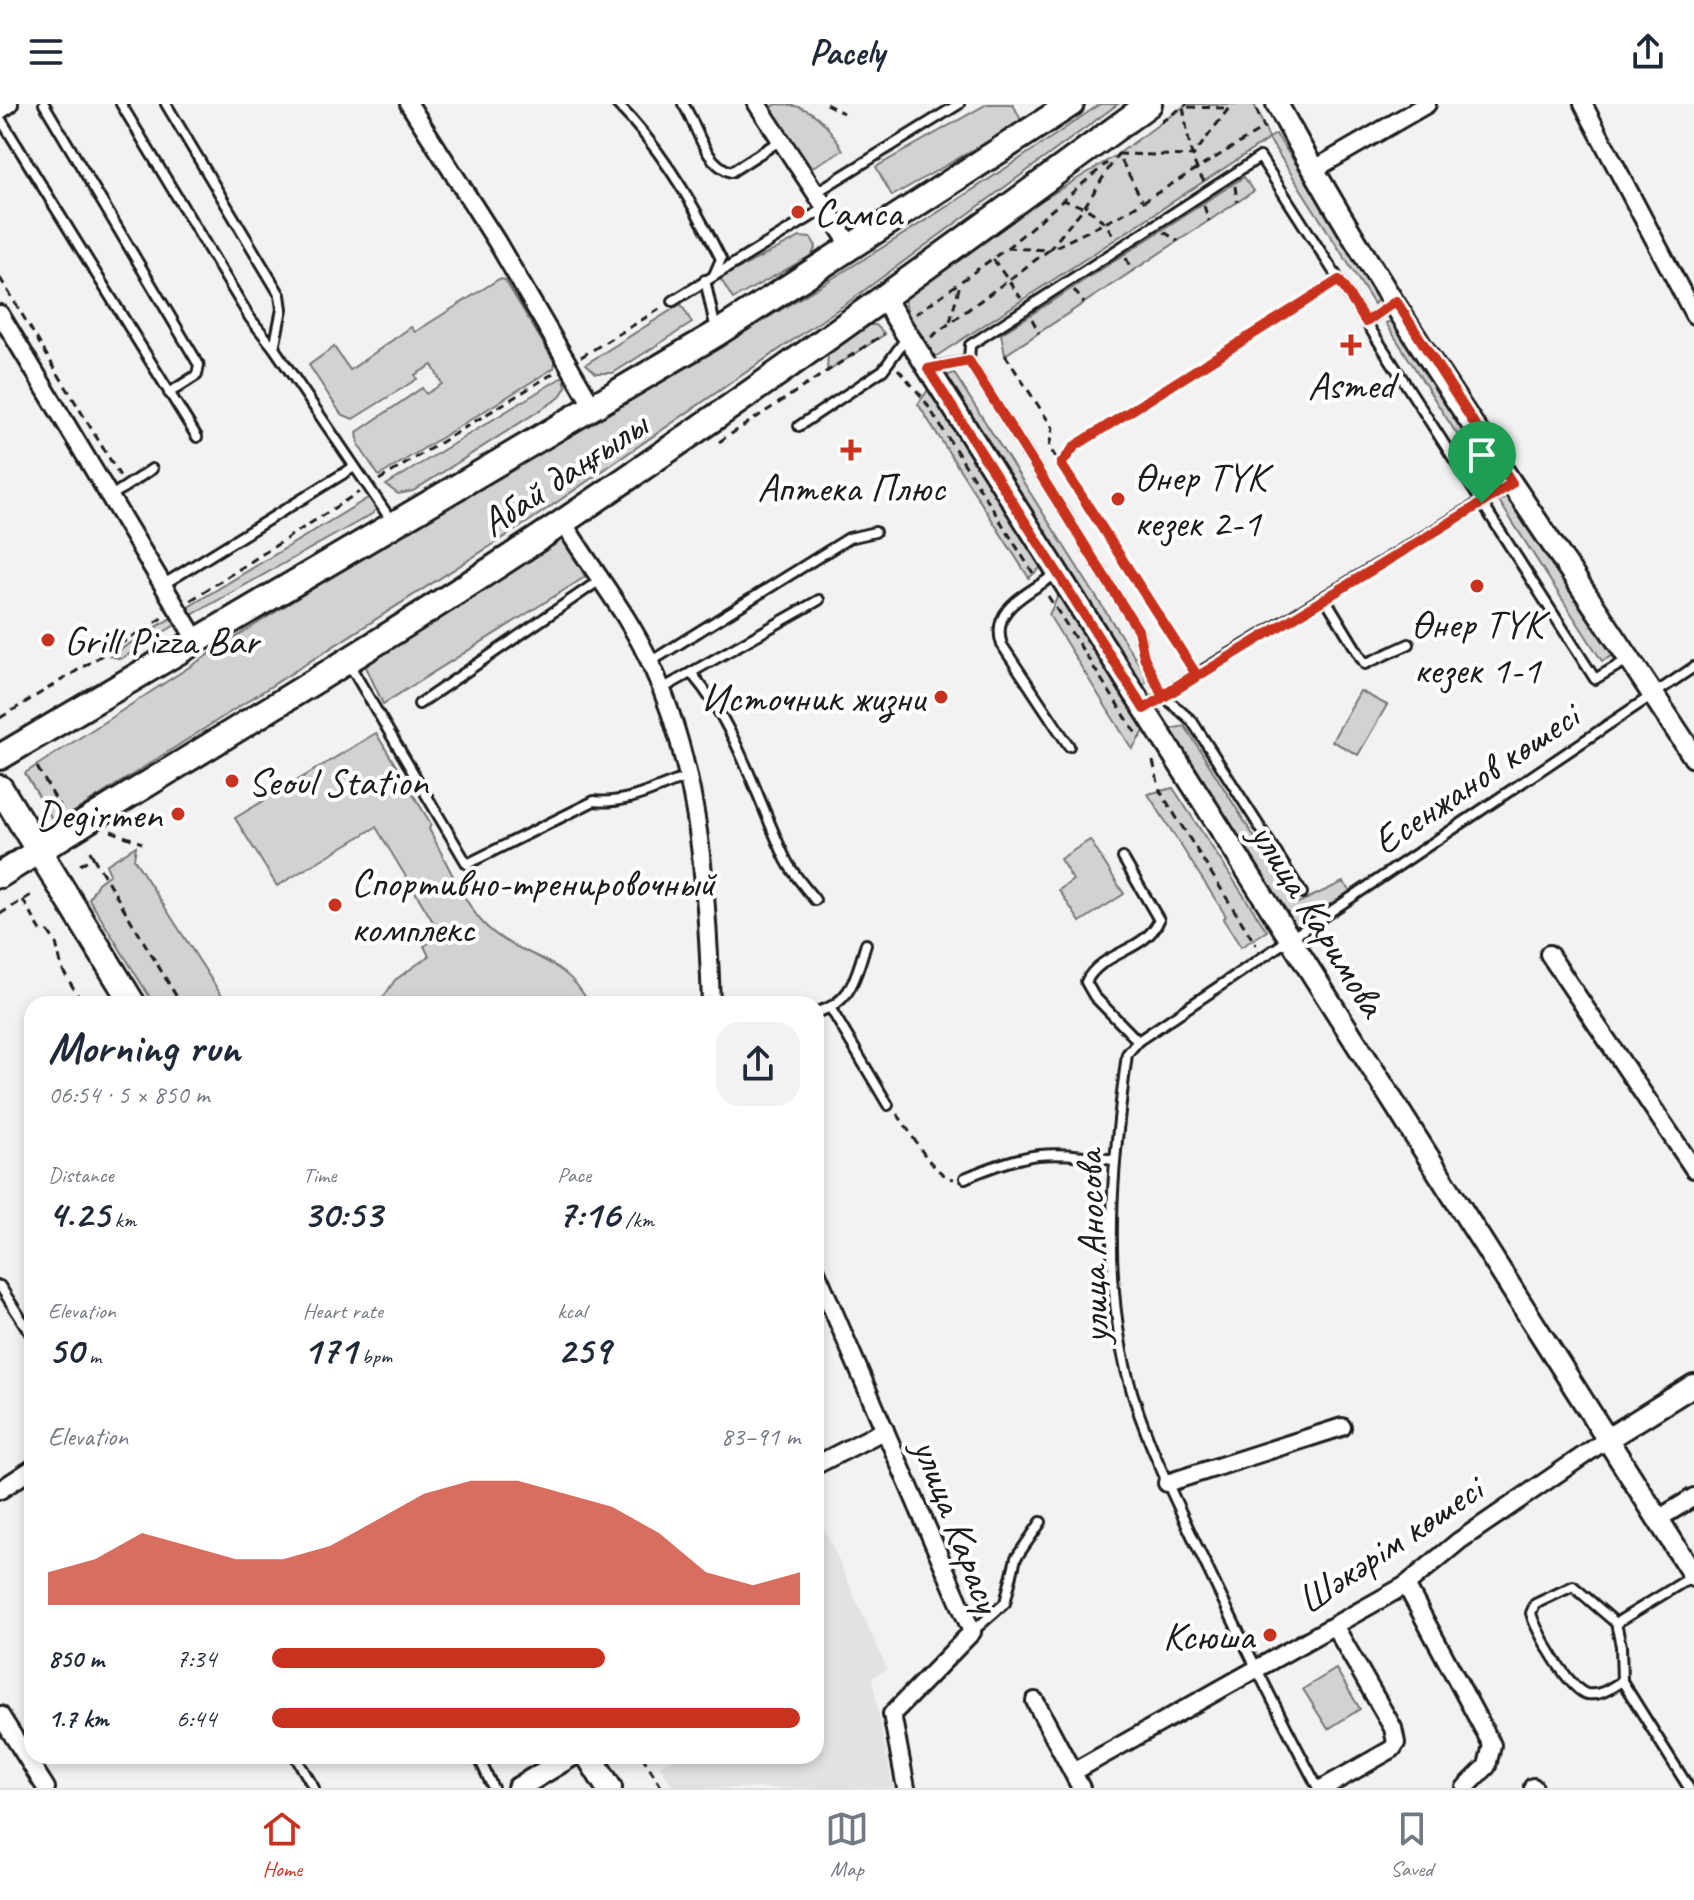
<!DOCTYPE html>
<meta charset="utf-8">
<style>
:root{--surface:#fff;--page:#f2f2f3;--text:#1f2937;--muted:#747a83;--line:#e0e1e3;--accent:#c8321e}
body{margin:0;font-family:Caveat,sans-serif;background:var(--page);color:var(--text);height:100vh;display:flex;flex-direction:column;font-size:30px;white-space:nowrap}
*{box-sizing:border-box;margin:0}
p{font-size:26px;color:var(--muted)}
.icon{flex:none;width:44px;height:44px;fill:none;stroke:currentColor;stroke-width:2;stroke-linecap:round;stroke-linejoin:round}
.map{position:relative;flex:1;overflow:hidden}
.sheet{position:absolute;left:24px;top:892px;width:800px;height:768px;display:flex;flex-direction:column;background:var(--surface);border-radius:24px;box-shadow:0 4px 12px #0003}
.sheet>*{flex:none}
.pin{position:absolute;display:grid;place-items:center;width:68px;height:68px;color:#fff;margin:-82px -34px;border-radius:50% 50% 50% 0;rotate:-45deg;box-shadow:0 0 8px #0007}
.pin .icon{rotate:45deg}
.round{display:grid;place-items:center;flex:none;width:84px;height:84px;border-radius:24px;background:var(--page)}
.headline{display:flex;align-items:center;justify-content:space-between;height:136px;padding:0 24px}
h1{font-size:44px;font-weight:700;line-height:60px}
.stats{display:grid;grid-template-columns:repeat(3,1fr);gap:12px;height:136px;padding:8px 24px}
.stats div{display:grid;align-content:center}
.stats b{font-size:40px;font-weight:700}
.stats small{font-size:22px;font-weight:400}
.stats p{font-size:22px}
.chart{height:224px;padding:16px 24px}
.chart p{display:flex;justify-content:space-between}
.chart svg{width:100%;height:144px;margin-top:8px;fill:var(--accent);opacity:.7}
ul{padding:0 24px;list-style:none;font-size:26px}
li{display:grid;grid-template-columns:128px 96px 1fr;align-items:center;height:60px}
li i{height:20px;border-radius:10px;background:var(--accent)}
header{display:flex;justify-content:space-between;align-items:center;height:104px;padding:0 24px;background:var(--surface);font-size:36px;font-weight:700}
.menu{display:flex;justify-content:space-around;align-items:center;height:112px;border-top:2px solid var(--line);background:var(--surface);font-size:22px;color:var(--muted)}
.menu a{display:grid;justify-items:center;gap:4px}
.menu .active{color:var(--accent)}
.map>svg:first-child{display:block}
.built{fill:#e2e2e2}
.green{fill:#d2d2d2;stroke:#777;stroke-width:2}
.lines{fill:none;stroke-linecap:round;stroke-linejoin:round}
.service-casing{stroke:#1c1c1c;stroke-width:14}
.minor-casing{stroke:#1c1c1c;stroke-width:22}
.tertiary-casing{stroke:#1c1c1c;stroke-width:26}
.secondary-casing{stroke:#1c1c1c;stroke-width:30}
.path{stroke:#1c1c1c;stroke-width:3;stroke-dasharray:8 6;stroke-linecap:butt}
.service{stroke:#fff;stroke-width:8}
.minor{stroke:#fff;stroke-width:16}
.tertiary{stroke:#fff;stroke-width:20}
.secondary{stroke:#fff;stroke-width:24}
.route-casing{stroke:#fff;stroke-width:16}
.route{stroke:#c8321e;stroke-width:10}
.poi-dot{fill:#c8321e;stroke:#fff;stroke-width:3}
.labels{text-anchor:middle;stroke-width:8;stroke-linejoin:round;paint-order:stroke}
.poi-label{font-size:40px;fill:#1c1c1c;stroke:#fff;text-anchor:start}
.street-label{font-size:40px;fill:#1c1c1c;stroke:#fff}
</style>
<header><svg class="icon" aria-label="menu" viewBox="0 0 24 24"><path d="M4 6h16M4 12h16M4 18h16"/></svg>Pacely<svg class="icon" aria-label="share" viewBox="0 0 24 24"><path d="M12 15V3M7 8l5-5 5 5M5 13v7h14v-7"/></svg></header>
<div class="map">
<svg width="1694" height="1684" viewBox="0 0 1694 1684">
<rect width="100%" height="100%" fill="#f2f2f2"/>
<filter id="ink" filterUnits="userSpaceOnUse"><feTurbulence type="fractalNoise" baseFrequency=".0125" numOctaves="2"/><feDisplacementMap in="SourceGraphic" scale="16" xChannelSelector="R" yChannelSelector="G"/><feConvolveMatrix kernelMatrix="1 2 1 2 8 2 1 2 1" color-interpolation-filters="sRGB"/></filter>
<g filter="url(#ink)">
<path class="built" d="M816,1406L887,1565L872,1574L893,1684H674L660,1662L677,1652H816Z"/>
<g class="green">
<path d="M777,0C813,0 825,18 843,46L809,65L771,3Z"/>
<path d="M987,0H1013L1022,18L892,92L876,63Z"/>
<path d="M1100,0H1118L847,199L528,418L55,720L25,669C141,595 256,518 374,447C618,301 867,163 1100,0Z"/>
<path d="M1187,0H1254L1269,34L1276,30L1382,191L1374,200L1269,35L935,253L909,215L904,193L1036,100L1118,50Z"/>
<path d="M1244,73L1254,87L1005,251L1001,230Z"/>
<path d="M800,133L811,134L816,142L812,151L733,195L720,174Z"/>
<path d="M499,175L505,176L555,259L554,264L379,372L359,342L357,328L422,284L426,290L442,280L432,261L415,271L417,275L353,315L341,310L309,261L334,243L350,266L411,223L415,228Z"/>
<path d="M681,200L692,219L613,269H596L586,260Z"/>
<path d="M1397,214L1503,376L1493,387L1386,219Z"/>
<path d="M867,221H876L885,230L827,268L828,248Z"/>
<path d="M954,269L1144,568L1147,578L1134,588L1151,617L1132,645L1049,511L1064,479L1049,456L1029,474L918,300L935,276Z"/>
<path d="M564,272L566,283L559,294L413,387L398,390L386,381Z"/>
<path d="M378,388L379,401L372,410L190,512L185,505Z"/>
<path d="M1511,390L1618,549L1602,557L1499,397Z"/>
<path d="M556,427L567,435L585,473L383,600L362,554Z"/>
<path d="M176,511L180,518L121,555L110,552Z"/>
<path d="M1360,587L1387,601L1358,651L1332,637Z"/>
<path d="M1185,622L1296,800L1343,778L1354,791L1289,834L1158,627Z"/>
<path d="M376,629L431,720L429,725C443,751 463,797 482,818C514,854 564,848 589,900H379L395,876L429,852L424,842L441,831L376,723L277,782L235,714Z"/>
<path d="M1173,684L1267,827L1241,843L1223,815L1226,812L1148,690Z"/>
<path d="M1090,736L1124,790L1080,818L1059,786L1073,776L1060,755Z"/>
<path d="M136,742L134,755L227,900H154L89,795L98,779L110,770L106,761Z"/>
<path d="M1336,1565L1360,1605L1328,1625L1303,1585Z"/>
</g>
<g class="lines">
<defs>
<g id="service">
<path d="M44,0L199,261L197,271L169,289"/>
<path d="M121,0L250,214L274,244"/>
<path d="M166,0L280,191L282,205L274,244L393,419"/>
<path d="M617,0C659,42 695,102 721,155L714,171"/>
<path d="M683,0C698,22 703,59 731,68L781,36"/>
<path d="M0,14L197,333"/>
<path d="M815,89L959,0"/>
<path d="M705,176L716,226"/>
<path d="M673,197L825,104"/>
<path d="M1366,218L1595,575L1629,555"/>
<path d="M969,257L970,241L1260,53L1366,218L1393,199"/>
<path d="M929,264L969,257L1138,526L1144,553L1162,591L1145,604"/>
<path d="M799,322L883,266L907,233"/>
<path d="M111,392L152,365"/>
<path d="M1057,469C1031,489 989,503 1002,541L1069,642"/>
<path d="M164,480L354,363"/>
<path d="M1325,494L1365,560L1409,540"/>
<path d="M650,558L849,434L875,428"/>
<path d="M349,560L467,760L594,697C626,701 658,683 687,673"/>
<path d="M692,570C738,624 756,693 786,756C793,770 805,783 815,796"/>
<path d="M662,585L819,496"/>
<path d="M419,600L600,476"/>
<path d="M1123,754L1159,816C1146,848 1101,847 1086,878L1094,892L1138,937"/>
<path d="M1302,789L1192,617L1162,591L1512,379"/>
<path d="M831,905L888,1001"/>
<path d="M816,908C852,900 856,871 866,840"/>
<path d="M965,1074C1026,1048 1049,1045 1113,1056"/>
<path d="M0,1182L32,1232"/>
<path d="M1616,1519L1573,1482L1535,1500L1531,1509C1535,1526 1570,1587 1587,1590C1601,1592 1611,1584 1622,1577"/>
<path d="M972,1528L1005,1499L1016,1454L1041,1418"/>
<path d="M295,1652L314,1684"/>
<path d="M478,1652L493,1684"/>
<path d="M1318,1684C1274,1601 1233,1518 1193,1434C1165,1374 1134,1312 1122,1247C1103,1149 1114,1048 1127,950L1138,937L1694,563"/>
<path d="M1689,1684L1622,1577L1621,1542L1616,1519L1693,1472"/>
</g>
<g id="minor">
<path d="M409,0L497,138L592,301"/>
<path d="M757,0L852,144"/>
<path d="M1583,0L1694,211"/>
<path d="M0,6L9,0"/>
<path d="M1313,66L1427,0"/>
<path d="M0,210L196,536"/>
<path d="M563,418C591,465 627,508 650,558C700,665 707,784 711,900"/>
<path d="M1549,850L1694,1065"/>
<path d="M816,1167L972,1528L892,1610L906,1684"/>
<path d="M816,1361L885,1326"/>
<path d="M1167,1379L1342,1323"/>
<path d="M0,1386L32,1365"/>
<path d="M1658,1415L1694,1393"/>
<path d="M1406,1481L1492,1641L1487,1662L1465,1684"/>
<path d="M1035,1597L1081,1684"/>
<path d="M0,1611L46,1684"/>
<path d="M1073,1668L1406,1481L1459,1437L1606,1336"/>
<path d="M1533,1683L1534,1684"/>
<path d="M1323,1684L1392,1645L1396,1639L1393,1624L1335,1523"/>
</g>
<g id="tertiary">
<path d="M1277,0C1399,226 1554,437 1694,653"/>
<path d="M885,196L1694,1472"/>
<path d="M1606,1336L1694,1281"/>
<path d="M518,1684L571,1652"/>
</g>
<g id="secondary">
<path d="M0,653L716,230L1071,0"/>
<path d="M0,684L133,900"/>
<path d="M0,771C187,654 377,543 560,420C760,285 955,143 1149,0"/>
<path d="M589,1652L609,1684"/>
</g>
</defs>
<use href="#service" class="service-casing"/>
<use href="#minor" class="minor-casing"/>
<use href="#tertiary" class="tertiary-casing"/>
<use href="#secondary" class="secondary-casing"/>
<g class="path">
<path d="M826,0L843,9"/>
<path d="M1161,18L1187,0"/>
<path d="M1118,50L1193,52L1229,4L1183,3C1188,27 1189,57 1204,77"/>
<path d="M1235,82L1237,98"/>
<path d="M1061,96C1086,102 1101,110 1114,133"/>
<path d="M1204,102L1209,117"/>
<path d="M1164,128L1178,137"/>
<path d="M1007,144L1049,146L1085,102L1118,50L1142,96"/>
<path d="M1126,154L1132,167"/>
<path d="M993,155L1021,194"/>
<path d="M0,174L120,372"/>
<path d="M1074,186L1084,199"/>
<path d="M916,210L1007,144L1107,59"/>
<path d="M1032,215L1039,229"/>
<path d="M950,218L960,180"/>
<path d="M931,233L1049,146L1121,111L1264,24L1254,0"/>
<path d="M1005,251L1053,324L1049,343L1189,559"/>
<path d="M581,253L663,203"/>
<path d="M898,265L923,294L1033,469"/>
<path d="M719,338L884,230"/>
<path d="M1061,360L1075,342L1329,182"/>
<path d="M379,376L554,269"/>
<path d="M1048,492L1139,634"/>
<path d="M191,496L359,388"/>
<path d="M0,614L164,513"/>
<path d="M1153,657L1160,687L1256,841"/>
<path d="M37,663L63,708"/>
<path d="M111,727L142,739"/>
<path d="M93,753L181,900"/>
<path d="M80,761L93,753L87,742"/>
<path d="M23,796L43,830"/>
<path d="M0,810L31,791"/>
<path d="M48,827L56,839L62,865L83,900"/>
<path d="M897,1010C912,1028 930,1070 954,1075"/>
<path d="M642,1652L662,1684"/>
</g>
<use href="#service" class="service"/>
<use href="#minor" class="minor"/>
<use href="#tertiary" class="tertiary"/>
<use href="#secondary" class="secondary"/>
</g>
</g>
<g class="lines" filter="url(#ink)">
<defs>
<path id="route" d="M1482,399L1144,605L928,265L969,257L1138,526L1144,553L1162,591L1196,570L1061,360L1075,342L1339,176L1366,218L1396,197L1512,379L1482,399"/>
</defs>
<use href="#route" class="route-casing"/>
<use href="#route" class="route"/>
</g>
<g class="poi-dot">
<circle cx="798" cy="108" r="8"/>
<path d="M1347 229h8v8h8v8h-8v8h-8v-8h-8v-8h8z"/>
<path d="M847 334h8v8h8v8h-8v8h-8v-8h-8v-8h8z"/>
<circle cx="1118" cy="395" r="8"/>
<circle cx="1477" cy="482" r="8"/>
<circle cx="48" cy="536" r="8"/>
<circle cx="941" cy="593" r="8"/>
<circle cx="232" cy="677" r="8"/>
<circle cx="178" cy="710" r="8"/>
<circle cx="335" cy="801" r="8"/>
<circle cx="1270" cy="1531" r="8"/>
</g>
<g class="labels">
<g class="poi-label">
<text x="814" y="122">Самса</text>
<text x="1351" y="294" text-anchor="middle">Asmed</text>
<text x="1134" y="386">Өнер ТҮК<tspan x="1134" dy="46">кезек 2-1</tspan></text>
<text x="851" y="397" text-anchor="middle">Аптека Плюс</text>
<text x="1477" y="533" text-anchor="middle">Өнер ТҮК<tspan x="1477" dy="46">кезек 1-1</tspan></text>
<text x="64" y="550">Grill Pizza Bar</text>
<text x="925" y="607" text-anchor="end">Источник жизни</text>
<text x="248" y="691">Seoul Station</text>
<text x="162" y="724" text-anchor="end">Degirmen</text>
<text x="351" y="792">Спортивно-тренировочный<tspan x="351" dy="46">комплекс</tspan></text>
<text x="1254" y="1545" text-anchor="end">Ксюша</text>
</g>
<g class="street-label">
<text transform="translate(563 369) rotate(-34)" y="14">Абай даңғылы</text>
<text transform="translate(1475 674) rotate(-34)" y="14">Есенжанов көшесі</text>
<text transform="translate(1319 815) rotate(58)" y="14">улица Каримова</text>
<text transform="translate(1091 1143) rotate(-92)" y="14">улица Аносова</text>
<text transform="translate(958 1421) rotate(69)" y="14">улица Карасу</text>
<text transform="translate(1389 1440) rotate(-34)" y="14">Шәкәрім көшесі</text>
</g>
</g>
</svg>
<div class="pin" style="left:1482px;top:399px;background:#1e9e55"><svg class="icon" aria-label="arrive" viewBox="0 0 24 24"><path d="M6 21V4h12l-3 4 3 4H6"/></svg></div>
<section class="sheet">
<div class="headline"><div><h1>Morning run</h1><p>06:54 · 5 × 850 m</p></div><a class="round"><svg class="icon" aria-label="share" viewBox="0 0 24 24"><path d="M12 15V3M7 8l5-5 5 5M5 13v7h14v-7"/></svg></a></div>
<div class="stats">
<div><p>Distance</p><b>4.25<small> km</small></b></div>
<div><p>Time</p><b>30:53</b></div>
<div><p>Pace</p><b>7:16<small> /km</small></b></div>
</div>
<div class="stats">
<div><p>Elevation</p><b>50<small> m</small></b></div>
<div><p>Heart rate</p><b>171<small> bpm</small></b></div>
<div><p>kcal</p><b>259</b></div>
</div>
<div class="chart"><p><span>Elevation</span>83–91 m</p>
<svg viewBox="0 0 160 44" preserveAspectRatio="none"><path d="M0 44V34L10 30L20 22L30 26L40 30L50 30L60 26L70 18L80 10L90 6L100 6L110 10L120 14L130 22L140 34L150 38L160 34V44z"/></svg>
</div>
<ul>
<li><b>850 m</b>7:34<i style="width:63%"></i></li>
<li><b>1.7 km</b>6:44<i style="width:100%"></i></li>
</ul>
</section>
</div>
<nav class="menu">
<a class="active"><svg class="icon" aria-label="home" viewBox="0 0 24 24"><path d="M3 11l9-7 9 7M6 9v11h12V9"/></svg>Home</a>
<a><svg class="icon" aria-label="map" viewBox="0 0 24 24"><path d="M3 6l6-2 6 2 6-2v14l-6 2-6-2-6 2zM9 4v14M15 6v14"/></svg>Map</a>
<a><svg class="icon" aria-label="saved" viewBox="0 0 24 24"><path d="M7 4h10v16l-5-4-5 4z"/></svg>Saved</a>
</nav>
